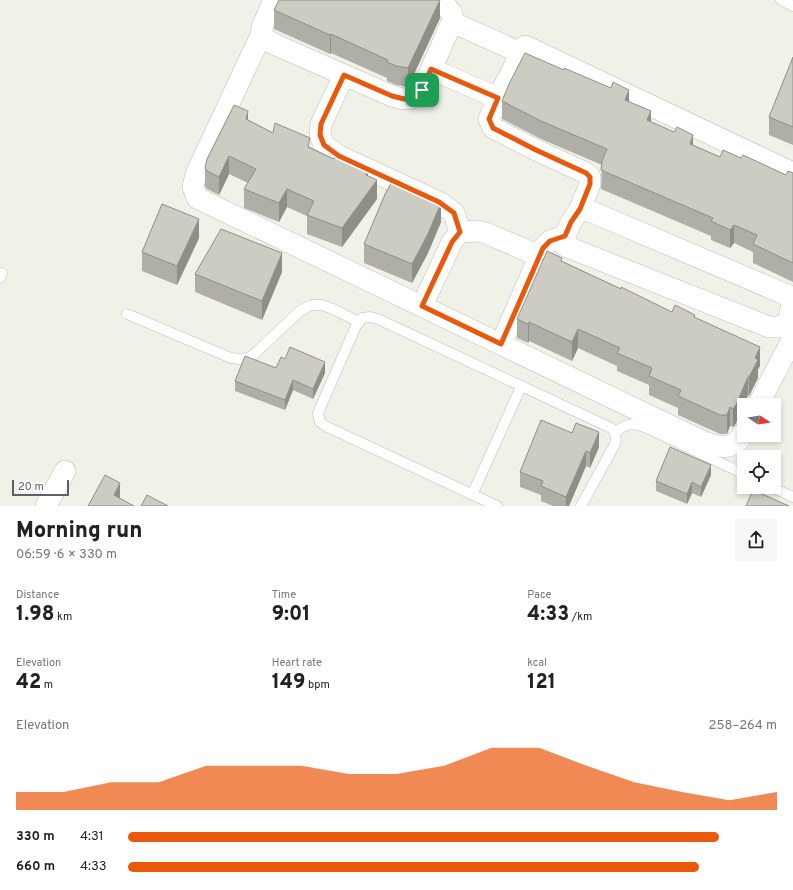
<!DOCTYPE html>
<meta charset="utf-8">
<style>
:root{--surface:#fff;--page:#f6f6f6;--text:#222;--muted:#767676;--accent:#ea580c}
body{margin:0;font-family:Overpass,sans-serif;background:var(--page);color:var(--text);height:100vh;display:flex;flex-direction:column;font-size:15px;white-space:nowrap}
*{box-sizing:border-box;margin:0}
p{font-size:13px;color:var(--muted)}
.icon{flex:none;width:22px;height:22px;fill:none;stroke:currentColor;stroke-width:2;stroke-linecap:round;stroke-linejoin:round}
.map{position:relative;height:506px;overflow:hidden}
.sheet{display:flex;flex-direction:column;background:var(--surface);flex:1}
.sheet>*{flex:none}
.needle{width:26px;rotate:102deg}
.fabs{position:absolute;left:737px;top:398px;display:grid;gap:8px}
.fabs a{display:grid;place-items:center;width:44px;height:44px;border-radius:0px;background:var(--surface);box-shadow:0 2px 6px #0003;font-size:20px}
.scale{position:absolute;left:12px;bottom:10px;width:57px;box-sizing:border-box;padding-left:4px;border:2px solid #5e6067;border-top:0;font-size:11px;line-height:14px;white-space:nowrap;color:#5e6067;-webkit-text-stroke:3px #fff;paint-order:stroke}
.pin{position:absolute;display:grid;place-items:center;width:34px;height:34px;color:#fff;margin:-17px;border-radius:8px;box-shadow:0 2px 6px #0006}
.round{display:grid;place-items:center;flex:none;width:42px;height:42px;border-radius:0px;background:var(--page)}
.overview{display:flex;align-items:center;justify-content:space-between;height:68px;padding:0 16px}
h1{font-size:22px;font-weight:800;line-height:30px}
.metrics{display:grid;grid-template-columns:repeat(3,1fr);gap:6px;height:68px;padding:4px 16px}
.metrics div{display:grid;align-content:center}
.metrics b{font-size:20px;font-weight:800}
.metrics small{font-size:11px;font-weight:400}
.metrics p{font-size:11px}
.chart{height:112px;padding:8px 16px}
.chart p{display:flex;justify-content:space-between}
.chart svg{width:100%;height:72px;margin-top:4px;fill:var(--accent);opacity:.7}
ul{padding:0 16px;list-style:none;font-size:13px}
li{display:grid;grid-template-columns:64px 48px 1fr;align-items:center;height:30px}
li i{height:10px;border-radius:5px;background:var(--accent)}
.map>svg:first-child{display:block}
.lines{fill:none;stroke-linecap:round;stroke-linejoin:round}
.service-casing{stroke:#bebec5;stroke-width:11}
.minor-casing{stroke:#bebec5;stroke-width:22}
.service{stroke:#fff;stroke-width:10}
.minor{stroke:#fff;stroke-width:21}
.wall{fill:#afafa8}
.shaded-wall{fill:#8f8f88}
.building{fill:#ccccc3;stroke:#8f8f88}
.route-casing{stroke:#fff;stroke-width:8}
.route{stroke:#ea580c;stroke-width:5}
</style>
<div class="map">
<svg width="793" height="506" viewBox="0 0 793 506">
<rect width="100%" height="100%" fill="#f0f1e7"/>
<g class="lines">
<defs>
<g id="service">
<path d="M781,0L793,6"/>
<path d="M0,278L2,273"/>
<path d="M127,314L231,358L241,359L251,357L300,311L311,305H322L333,309L359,322"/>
<path d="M615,432C628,423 632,422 647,428L744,474"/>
<path d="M771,487L793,497"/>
<path d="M472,495L521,387"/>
<path d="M497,506L338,432L327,427L320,422L318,413L356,326L362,318L370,317L378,319L611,428C616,433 617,437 615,444L581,506"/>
</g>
<g id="minor">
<path d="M274,0L262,27V33L265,39L276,45L392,96C405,100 413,102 422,90L452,22C455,7 441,5 430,0"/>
<path d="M452,22L521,53"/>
<path d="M262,33L196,174L193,187L197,198L704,442C722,448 734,451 744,432"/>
<path d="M431,69L498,98"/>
<path d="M344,75L321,124L320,135L324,145L339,156L439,202L454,213L460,232"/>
<path d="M580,209L592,212L787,295L792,302L790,315L787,322L780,327H769L565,246V236L571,222Z"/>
<path d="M580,209L590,184V177L586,173L536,150L493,128L489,119L498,98L521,53L525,46L793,173"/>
<path d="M422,306L452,242L460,232L477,231L486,233L539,256"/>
<path d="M501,344L543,248L550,241L565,236"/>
<path d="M758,405L793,338"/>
<path d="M46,506L65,471"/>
</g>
</defs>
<use href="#service" class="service-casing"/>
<use href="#minor" class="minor-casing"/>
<use href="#service" class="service"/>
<use href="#minor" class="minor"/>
</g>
<g class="wall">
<path d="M440,0V18L408,87L396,85L387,81V78L331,53L330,54L274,29V10Z"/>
<path d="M793,57V145L769,135V117Z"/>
<path d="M502,101L629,102L651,122L693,145L720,157L741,158L786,175L793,173V282L753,263V252L734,243L730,248L711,240V236L601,189L602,165L541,139L502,119Z"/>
<path d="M248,120L273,133L310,147L368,176L377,199L342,247L307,234V216L287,207L279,222L244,208V189L248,183L229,174L219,195L207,189L205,186V168Z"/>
<path d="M441,222L428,253L412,283L364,263V244Z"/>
<path d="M199,238L177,285L142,271V252Z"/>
<path d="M562,261L621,289L672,312L695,318L760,366L758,369V378L749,396L748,395L736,423L733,427L730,426L727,434H720L678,415V408L649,395V385L617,371V366L578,348L572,361L529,341L528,343L517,338V319Z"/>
<path d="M282,272L262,320L195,292V274Z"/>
<path d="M285,359L325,373L313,399L293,390L285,410L235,391V381L276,368Z"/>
<path d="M599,447L590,468L586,466L569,506H553L541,501V495L520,487V472Z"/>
<path d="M711,475L701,497L692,493L687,504L656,491V481Z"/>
</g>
<g class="shaded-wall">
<path d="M440,0V18L408,87V68Z"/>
<path d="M331,34V53L330,54V35Z"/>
<path d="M629,90V109L625,100Z"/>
<path d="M248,111V130L246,119Z"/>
<path d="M651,111V130L647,120Z"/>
<path d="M693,135V153L690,144Z"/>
<path d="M229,156V174L219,195V177Z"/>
<path d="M368,168V186L366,175Z"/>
<path d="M377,180V199L342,247V228Z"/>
<path d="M287,189V207L279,222V203Z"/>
<path d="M441,203V222L428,253L412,283V264Z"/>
<path d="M199,219V238L177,285V266Z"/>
<path d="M734,225V243L730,248V230Z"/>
<path d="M282,253V272L262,320V301Z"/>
<path d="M529,322V341L528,343V324Z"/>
<path d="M578,329V348L572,361V342Z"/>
<path d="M760,347V366L758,369V378L749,396V377L755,358Z"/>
<path d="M325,362V373L313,399V389Z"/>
<path d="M748,377V395L736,423L733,427V409Z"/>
<path d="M293,380V390L285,410V400Z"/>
<path d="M730,407V426L727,434V415Z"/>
<path d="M599,432V447L590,468V453Z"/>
<path d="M586,451V466L569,506H566V497Z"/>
<path d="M711,465V475L701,497V487Z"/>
<path d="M692,482V493L687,504V494Z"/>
<path d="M120,483V502L114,495Z"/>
</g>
<g class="building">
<path d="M279,0H440L408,68L396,66L387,62L388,60L331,34L330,35L274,10Z"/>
<path d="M525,53L564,70V68L611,88L613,82L629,90L625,100L651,111L647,120L674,132L677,127L693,135L690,144L720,157L723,150L741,158L743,155L786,175L788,171L793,173V263L753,244L757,235L734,225L730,230L711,221L713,218L601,170L602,161L607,149L541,121L502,101L509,84Z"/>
<path d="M793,57V127L769,117Z"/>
<path d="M234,105L248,111L246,119L273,133L275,123L310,138L308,147L334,159L335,154L368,168L366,175L377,180L342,228L307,215L314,201L287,189L279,203L244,189L256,169L229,156L219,177L207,171L205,168L207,159Z"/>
<path d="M394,178L424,194V193L441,203L428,234L412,264L364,244L386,192Z"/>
<path d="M162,204L199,219L177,266L142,252Z"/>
<path d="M221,229L282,253L262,301L195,274Z"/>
<path d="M547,251L562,258L561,261L621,289V287L672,312L675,305L695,315L694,317L760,347L755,358L758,360L749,377H748L736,405L733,409L730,407L727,415H720L678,396L681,390L649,376L652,368L617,353L620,348L578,329L572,342L529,322L528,324L517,319Z"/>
<path d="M290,347L325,362L313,389L293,380L285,400L235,381L245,356L276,368L281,357L285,359Z"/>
<path d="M541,420L572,433L576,423L599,432L590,453L586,451L566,497L541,486L543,481L520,472Z"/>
<path d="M670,447L711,465L701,487L692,482L687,494L656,481Z"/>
<path d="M105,475L120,483L114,495L134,506H88Z"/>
<path d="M753,490L789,506H746Z"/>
<path d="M147,495L168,506H141Z"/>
</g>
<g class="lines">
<defs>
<path id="route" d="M431,69L498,98L489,119L493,128L536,150L586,173L590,177V184L580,209L571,222L565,236L550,241L543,248L501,344L422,306L452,242L460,232L454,213L439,202L339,156L324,145L320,135L321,124L344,75L392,96L404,99L411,98L417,96L422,90Z"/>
</defs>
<use href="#route" class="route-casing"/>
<use href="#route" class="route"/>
</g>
</svg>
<div class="fabs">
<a><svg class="needle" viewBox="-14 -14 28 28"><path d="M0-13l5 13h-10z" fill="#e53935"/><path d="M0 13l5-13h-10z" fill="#767676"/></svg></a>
<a><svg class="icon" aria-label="locate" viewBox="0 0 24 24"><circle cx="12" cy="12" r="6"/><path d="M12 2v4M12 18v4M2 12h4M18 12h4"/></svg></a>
</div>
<div class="scale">20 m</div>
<div class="pin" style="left:422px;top:90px;background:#1e9e55"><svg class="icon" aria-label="arrive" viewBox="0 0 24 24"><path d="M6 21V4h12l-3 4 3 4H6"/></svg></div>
</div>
<section class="sheet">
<div class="overview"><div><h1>Morning run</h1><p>06:59 · 6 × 330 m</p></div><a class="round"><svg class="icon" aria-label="share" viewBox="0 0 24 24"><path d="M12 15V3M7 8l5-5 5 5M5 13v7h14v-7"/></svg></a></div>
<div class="metrics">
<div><p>Distance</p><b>1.98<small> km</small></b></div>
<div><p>Time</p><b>9:01</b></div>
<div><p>Pace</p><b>4:33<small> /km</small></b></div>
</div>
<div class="metrics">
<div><p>Elevation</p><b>42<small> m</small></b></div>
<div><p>Heart rate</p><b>149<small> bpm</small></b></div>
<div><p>kcal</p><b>121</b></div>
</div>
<div class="chart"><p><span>Elevation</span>258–264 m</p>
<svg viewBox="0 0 160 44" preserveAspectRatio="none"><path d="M0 44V33L10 33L20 27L30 27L40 17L50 17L60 17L70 22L80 22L90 17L100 6L110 6L120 17L130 27L140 33L150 38L160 33V44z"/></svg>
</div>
<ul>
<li><b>330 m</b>4:31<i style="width:91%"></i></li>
<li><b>660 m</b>4:33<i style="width:88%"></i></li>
</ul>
</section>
